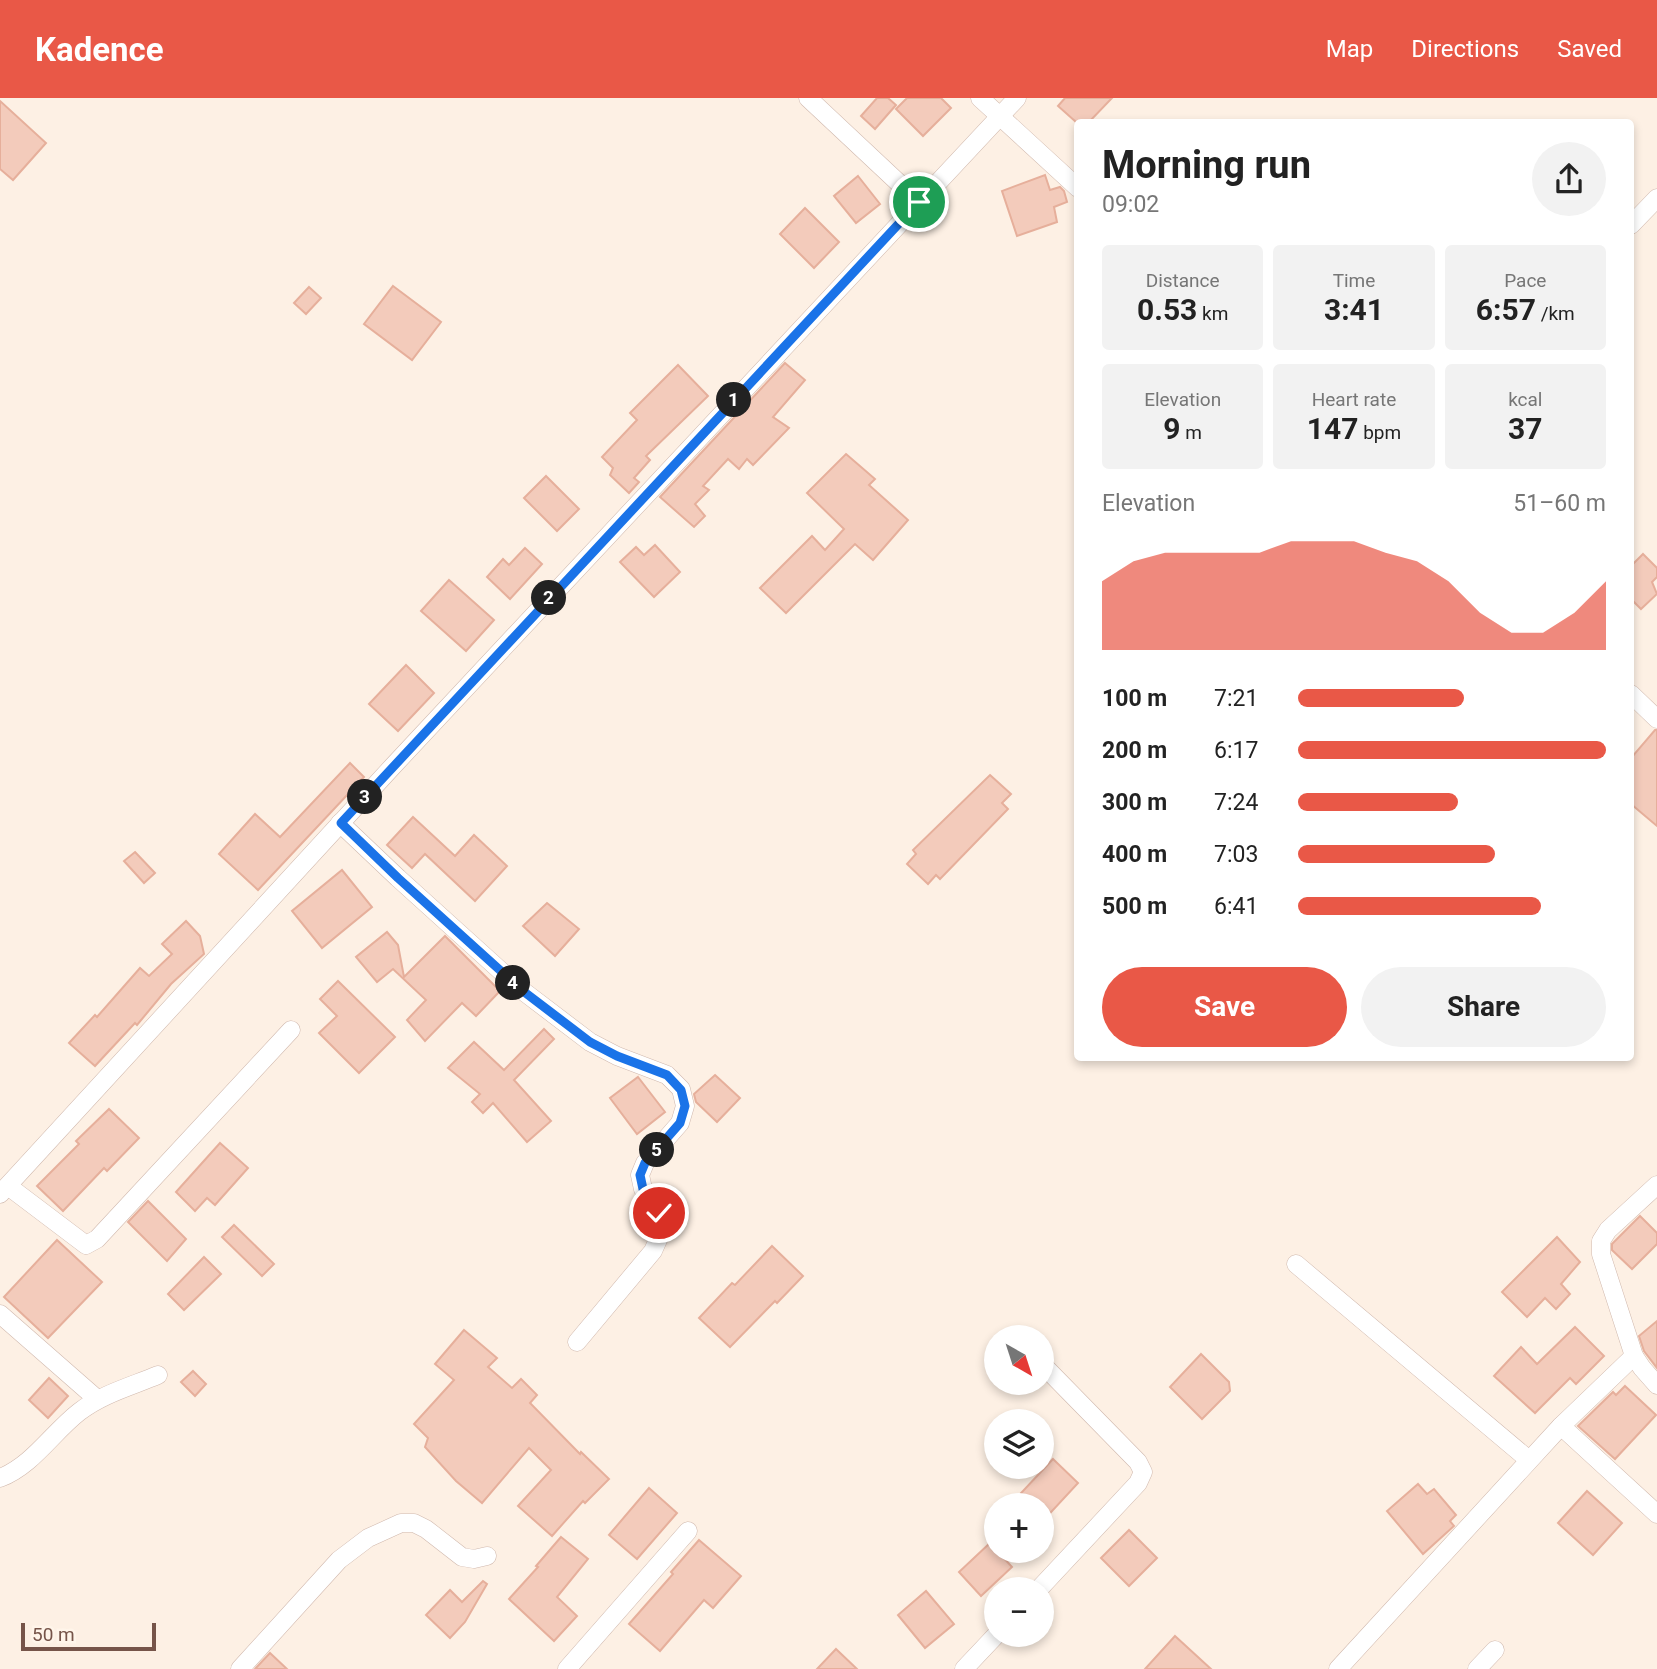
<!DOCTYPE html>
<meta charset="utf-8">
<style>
:root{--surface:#fff;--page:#f2f2f2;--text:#222;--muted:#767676;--accent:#e95847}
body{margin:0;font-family:Roboto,sans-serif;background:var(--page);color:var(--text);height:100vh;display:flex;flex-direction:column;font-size:26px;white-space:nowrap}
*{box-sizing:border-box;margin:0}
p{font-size:23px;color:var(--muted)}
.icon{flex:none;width:38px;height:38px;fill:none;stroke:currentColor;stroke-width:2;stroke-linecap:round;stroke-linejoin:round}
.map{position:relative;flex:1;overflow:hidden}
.panel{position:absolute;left:1074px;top:21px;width:560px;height:942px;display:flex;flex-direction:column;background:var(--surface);border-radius:7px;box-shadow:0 4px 10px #0003}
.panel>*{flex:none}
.needle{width:46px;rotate:141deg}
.fabs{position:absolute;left:984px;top:1227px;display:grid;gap:14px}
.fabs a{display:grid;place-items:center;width:70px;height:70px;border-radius:50%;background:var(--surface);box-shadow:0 4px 10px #0003;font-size:35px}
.scale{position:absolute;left:21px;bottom:18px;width:135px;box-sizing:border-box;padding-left:7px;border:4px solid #765449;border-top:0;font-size:19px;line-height:24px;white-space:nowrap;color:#765449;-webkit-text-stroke:5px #fff5ea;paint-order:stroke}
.pin{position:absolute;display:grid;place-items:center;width:60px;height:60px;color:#fff;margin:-30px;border:4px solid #fff;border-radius:50%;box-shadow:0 2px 7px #0007}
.km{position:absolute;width:35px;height:35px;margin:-18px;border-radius:50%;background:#222;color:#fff;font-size:19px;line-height:35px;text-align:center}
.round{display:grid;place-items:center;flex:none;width:74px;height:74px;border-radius:37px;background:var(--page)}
.head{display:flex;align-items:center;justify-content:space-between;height:119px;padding:0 28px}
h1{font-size:38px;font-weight:700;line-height:52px}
.stats{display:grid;grid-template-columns:repeat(3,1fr);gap:10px;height:119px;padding:7px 28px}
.stats div{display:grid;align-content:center;border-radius:7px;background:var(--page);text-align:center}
.stats b{font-size:30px;font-weight:700}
.stats small{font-size:19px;font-weight:400}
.stats p{font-size:19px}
.chart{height:196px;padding:14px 28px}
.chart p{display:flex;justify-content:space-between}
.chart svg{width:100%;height:126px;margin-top:7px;fill:var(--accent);opacity:.7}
.action{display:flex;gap:14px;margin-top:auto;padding:14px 28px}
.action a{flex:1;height:80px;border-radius:42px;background:var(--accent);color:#fff;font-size:28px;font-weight:700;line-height:80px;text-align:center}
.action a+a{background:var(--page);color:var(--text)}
ul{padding:0 28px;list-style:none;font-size:23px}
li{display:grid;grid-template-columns:112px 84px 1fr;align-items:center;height:52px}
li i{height:18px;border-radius:9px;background:var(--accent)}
header{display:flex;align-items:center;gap:42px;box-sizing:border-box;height:98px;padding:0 35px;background:var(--accent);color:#fff}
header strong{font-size:33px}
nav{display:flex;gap:38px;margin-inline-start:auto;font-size:24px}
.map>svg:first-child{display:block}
.building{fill:#f3cbbb;stroke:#e6af9b;stroke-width:2}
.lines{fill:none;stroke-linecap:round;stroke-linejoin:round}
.street-casing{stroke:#d0b8ad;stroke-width:19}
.street{stroke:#fff;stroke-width:18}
.route-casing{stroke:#fff;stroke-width:14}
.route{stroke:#1a73e8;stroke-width:9}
</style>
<header>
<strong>Kadence</strong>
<nav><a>Map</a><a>Directions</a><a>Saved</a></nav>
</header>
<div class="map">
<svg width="1657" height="1571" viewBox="0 0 1657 1571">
<rect width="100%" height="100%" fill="#fdf0e4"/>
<g class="building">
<path d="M877,0H888L896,7L875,31L861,18Z"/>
<path d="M907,0H941L951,10L923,38L896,11Z"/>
<path d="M1065,0H1112L1089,24H1076L1058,8Z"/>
<path d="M0,3L46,45L13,82L0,71Z"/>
<path d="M1045,77L1050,92L1060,89L1064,93L1067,104L1054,109L1057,124L1017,138L1002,93Z"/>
<path d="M858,78L880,106L856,125L834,98Z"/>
<path d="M805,110L839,144L814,170L780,136Z"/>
<path d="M393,188L441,224L412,262L364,226Z"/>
<path d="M309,189L321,200L306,216L294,205Z"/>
<path d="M785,265L805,282L773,319L789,330L753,367L747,361L739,371L728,361L703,388L709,392L695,406L705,418L694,429L660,399Z"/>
<path d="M678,267L708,298L646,358L650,362L634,380L639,384L629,395L610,377L613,370L602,359L637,322L630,315Z"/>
<path d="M846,356L875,381L869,387L908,422L873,462L855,446L786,515L760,490L812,438L825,452L844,431L807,395Z"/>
<path d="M546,378L579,411L557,433L524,400Z"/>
<path d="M655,447L680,474L654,499L620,464L636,449L644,457Z"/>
<path d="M525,450L542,466L510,501L487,479L503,461L509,467Z"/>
<path d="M1643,456L1657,470V479L1652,484L1657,496L1641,511L1631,501V468Z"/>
<path d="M449,482L494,522L466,553L421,513Z"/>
<path d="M406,567L434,595L398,633L369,606Z"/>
<path d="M1655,632H1657V728L1631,706V660Z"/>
<path d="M350,665L364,679L258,792L219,756L255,716L280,739Z"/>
<path d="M990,677L1011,696L1002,705L1008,711L940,781L936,777L928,786L907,766L916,756L913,752Z"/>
<path d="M413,719L455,758L474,737L507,768L475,803L425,756L412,770L387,747Z"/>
<path d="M135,754L155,775L144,785L124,763Z"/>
<path d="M342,772L372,809L322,850L292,813Z"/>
<path d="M547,805L579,831L555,858L523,828Z"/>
<path d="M186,823L200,838L204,856L171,886L137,927L135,925L95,968L69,945L95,917L97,919L140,870L149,878L172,856L162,846Z"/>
<path d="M387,834L398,847L404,879L445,838L500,893L476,918L462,905L425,943L407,922L426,902L393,871L377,884L356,859Z"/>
<path d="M338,883L395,939L359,975L319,935L337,918L320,901Z"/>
<path d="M544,931L554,941L514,982L551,1023L527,1044L493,1005L483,1015L472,1004L480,996L448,970L474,944L504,972Z"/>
<path d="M715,977L740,1000L717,1024L696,1004L694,996Z"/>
<path d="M638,979L665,1014L637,1036L610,1000Z"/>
<path d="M109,1011L139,1040L107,1073L104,1070L63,1113L37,1088L79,1046L76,1043Z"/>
<path d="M220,1045L248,1070L215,1107L207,1100L195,1113L176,1094Z"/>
<path d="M148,1103L186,1141L167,1163L128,1124Z"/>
<path d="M1640,1118L1657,1135V1146L1632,1171L1612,1152V1146Z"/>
<path d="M234,1127L274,1166L262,1178L222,1139Z"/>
<path d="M1557,1139L1580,1164L1561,1186L1570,1196L1556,1211L1545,1200L1527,1219L1502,1194Z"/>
<path d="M57,1142L102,1184L48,1240L4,1199Z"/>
<path d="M772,1148L803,1178L777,1205L775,1203L730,1249L699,1220L732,1185L735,1187Z"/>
<path d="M204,1159L221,1176L184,1212L168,1196Z"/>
<path d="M1657,1223V1270L1644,1253L1639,1238Z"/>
<path d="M1575,1229L1604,1258L1576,1286L1570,1280L1535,1315L1494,1278L1521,1249L1537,1266Z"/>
<path d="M464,1232L497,1260L488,1269L512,1290L521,1281L537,1297L530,1305L580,1356L581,1354L609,1381L585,1405L583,1403L552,1438L518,1408L551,1372L529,1350L482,1405L456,1383L425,1349L428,1340L414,1326L454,1282L435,1266Z"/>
<path d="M1201,1256L1229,1284L1230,1293L1202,1321L1170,1289Z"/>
<path d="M193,1273L206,1286L195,1298L181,1284Z"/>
<path d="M49,1280L68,1298L48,1320L29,1302Z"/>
<path d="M1625,1288L1656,1317L1615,1361L1578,1328L1613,1294L1616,1297Z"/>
<path d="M1053,1361L1078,1385L1041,1425V1407H1010Z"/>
<path d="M1418,1386L1427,1396L1434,1391L1456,1417L1450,1423L1454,1428L1423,1456L1387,1413Z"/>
<path d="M649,1390L677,1415L637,1461L609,1437Z"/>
<path d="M1587,1393L1622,1425L1593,1457L1558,1425Z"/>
<path d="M1129,1432L1157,1460L1129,1488L1101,1460Z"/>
<path d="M561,1439L588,1461L557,1499L577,1518L554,1543L509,1501L538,1469L536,1468Z"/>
<path d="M699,1442L741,1478L713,1510L704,1502L660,1553L629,1526L673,1476L671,1474Z"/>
<path d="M990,1445L1012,1469L981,1498L959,1474Z"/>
<path d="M483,1483L487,1486L465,1524L450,1540L426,1517L450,1492L462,1504Z"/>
<path d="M926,1493L954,1526L925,1550L898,1517Z"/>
<path d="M1175,1538L1211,1571H1145Z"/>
<path d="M836,1551L857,1571H817Z"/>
<path d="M270,1555L287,1571H255Z"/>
</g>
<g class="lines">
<defs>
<g id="street">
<path d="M808,0L919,104"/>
<path d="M980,0L1078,90"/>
<path d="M1631,127L1657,100"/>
<path d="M1631,596L1657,621"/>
<path d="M340,725L398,780L523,893L590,944L617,958L667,977L681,991L685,1008L680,1025L645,1065L640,1077L643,1091L659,1115L661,1135L653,1153L577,1244"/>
<path d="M1657,1087L1608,1132L1601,1143V1156L1634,1258L1642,1270L1657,1287"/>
<path d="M8,1088L86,1147L97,1141L291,932"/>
<path d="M0,1096L393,668L1017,0"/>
<path d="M1296,1166L1529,1362"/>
<path d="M0,1216L97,1301"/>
<path d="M1634,1258L1561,1328L1657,1416"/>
<path d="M0,1380C33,1367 52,1335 79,1314C102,1296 132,1288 158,1277"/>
<path d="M1039,1491L1138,1385L1143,1374L1138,1364L1041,1265"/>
<path d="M240,1571L339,1462L368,1440L401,1425H414L426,1431L462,1459L474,1461L487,1458"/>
<path d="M567,1571L688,1433"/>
<path d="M964,1571L997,1536"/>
<path d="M1338,1571L1561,1328"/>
<path d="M1477,1571L1495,1552"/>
</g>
</defs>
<use href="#street" class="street-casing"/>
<use href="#street" class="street"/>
</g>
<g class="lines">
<defs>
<path id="route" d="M659,1115L643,1091L640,1077L645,1065L680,1025L685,1008L681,992L667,977L617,958L590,944L523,893L398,780L341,725L919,104"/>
</defs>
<use href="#route" class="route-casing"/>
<use href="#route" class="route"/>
</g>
</svg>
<div class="fabs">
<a><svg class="needle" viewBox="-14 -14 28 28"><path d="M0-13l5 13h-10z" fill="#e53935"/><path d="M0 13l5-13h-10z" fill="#767676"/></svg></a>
<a><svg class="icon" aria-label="layers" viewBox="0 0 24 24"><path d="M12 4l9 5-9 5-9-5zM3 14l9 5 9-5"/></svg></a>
<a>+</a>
<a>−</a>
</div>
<div class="scale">50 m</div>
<div class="pin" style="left:919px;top:104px;background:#1e9e55"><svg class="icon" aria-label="arrive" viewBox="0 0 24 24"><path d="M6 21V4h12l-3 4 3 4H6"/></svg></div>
<div class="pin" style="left:659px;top:1115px;background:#d93025"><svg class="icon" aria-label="check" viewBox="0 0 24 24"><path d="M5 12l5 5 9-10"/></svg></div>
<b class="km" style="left:734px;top:302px">1</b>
<b class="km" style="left:549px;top:500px">2</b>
<b class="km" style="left:365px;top:699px">3</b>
<b class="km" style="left:513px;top:885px">4</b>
<b class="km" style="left:657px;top:1052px">5</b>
<section class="panel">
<div class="head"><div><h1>Morning run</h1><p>09:02</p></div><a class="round"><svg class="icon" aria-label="share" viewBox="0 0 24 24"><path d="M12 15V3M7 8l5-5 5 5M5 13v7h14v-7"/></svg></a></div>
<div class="stats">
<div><p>Distance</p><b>0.53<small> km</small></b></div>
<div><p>Time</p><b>3:41</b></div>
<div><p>Pace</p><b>6:57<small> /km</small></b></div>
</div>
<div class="stats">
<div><p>Elevation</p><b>9<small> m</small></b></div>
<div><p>Heart rate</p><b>147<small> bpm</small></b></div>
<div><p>kcal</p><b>37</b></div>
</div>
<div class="chart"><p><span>Elevation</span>51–60 m</p>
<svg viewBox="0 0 160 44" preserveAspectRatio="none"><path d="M0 44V20L10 13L20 10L30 10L40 10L50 10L60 6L70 6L80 6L90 10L100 13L110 20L120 31L130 38L140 38L150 31L160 20V44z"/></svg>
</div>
<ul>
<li><b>100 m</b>7:21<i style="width:54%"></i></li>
<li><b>200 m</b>6:17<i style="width:100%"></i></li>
<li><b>300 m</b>7:24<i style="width:52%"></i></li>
<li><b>400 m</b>7:03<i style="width:64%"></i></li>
<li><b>500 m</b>6:41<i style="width:79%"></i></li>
</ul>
<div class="action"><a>Save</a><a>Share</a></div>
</section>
</div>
